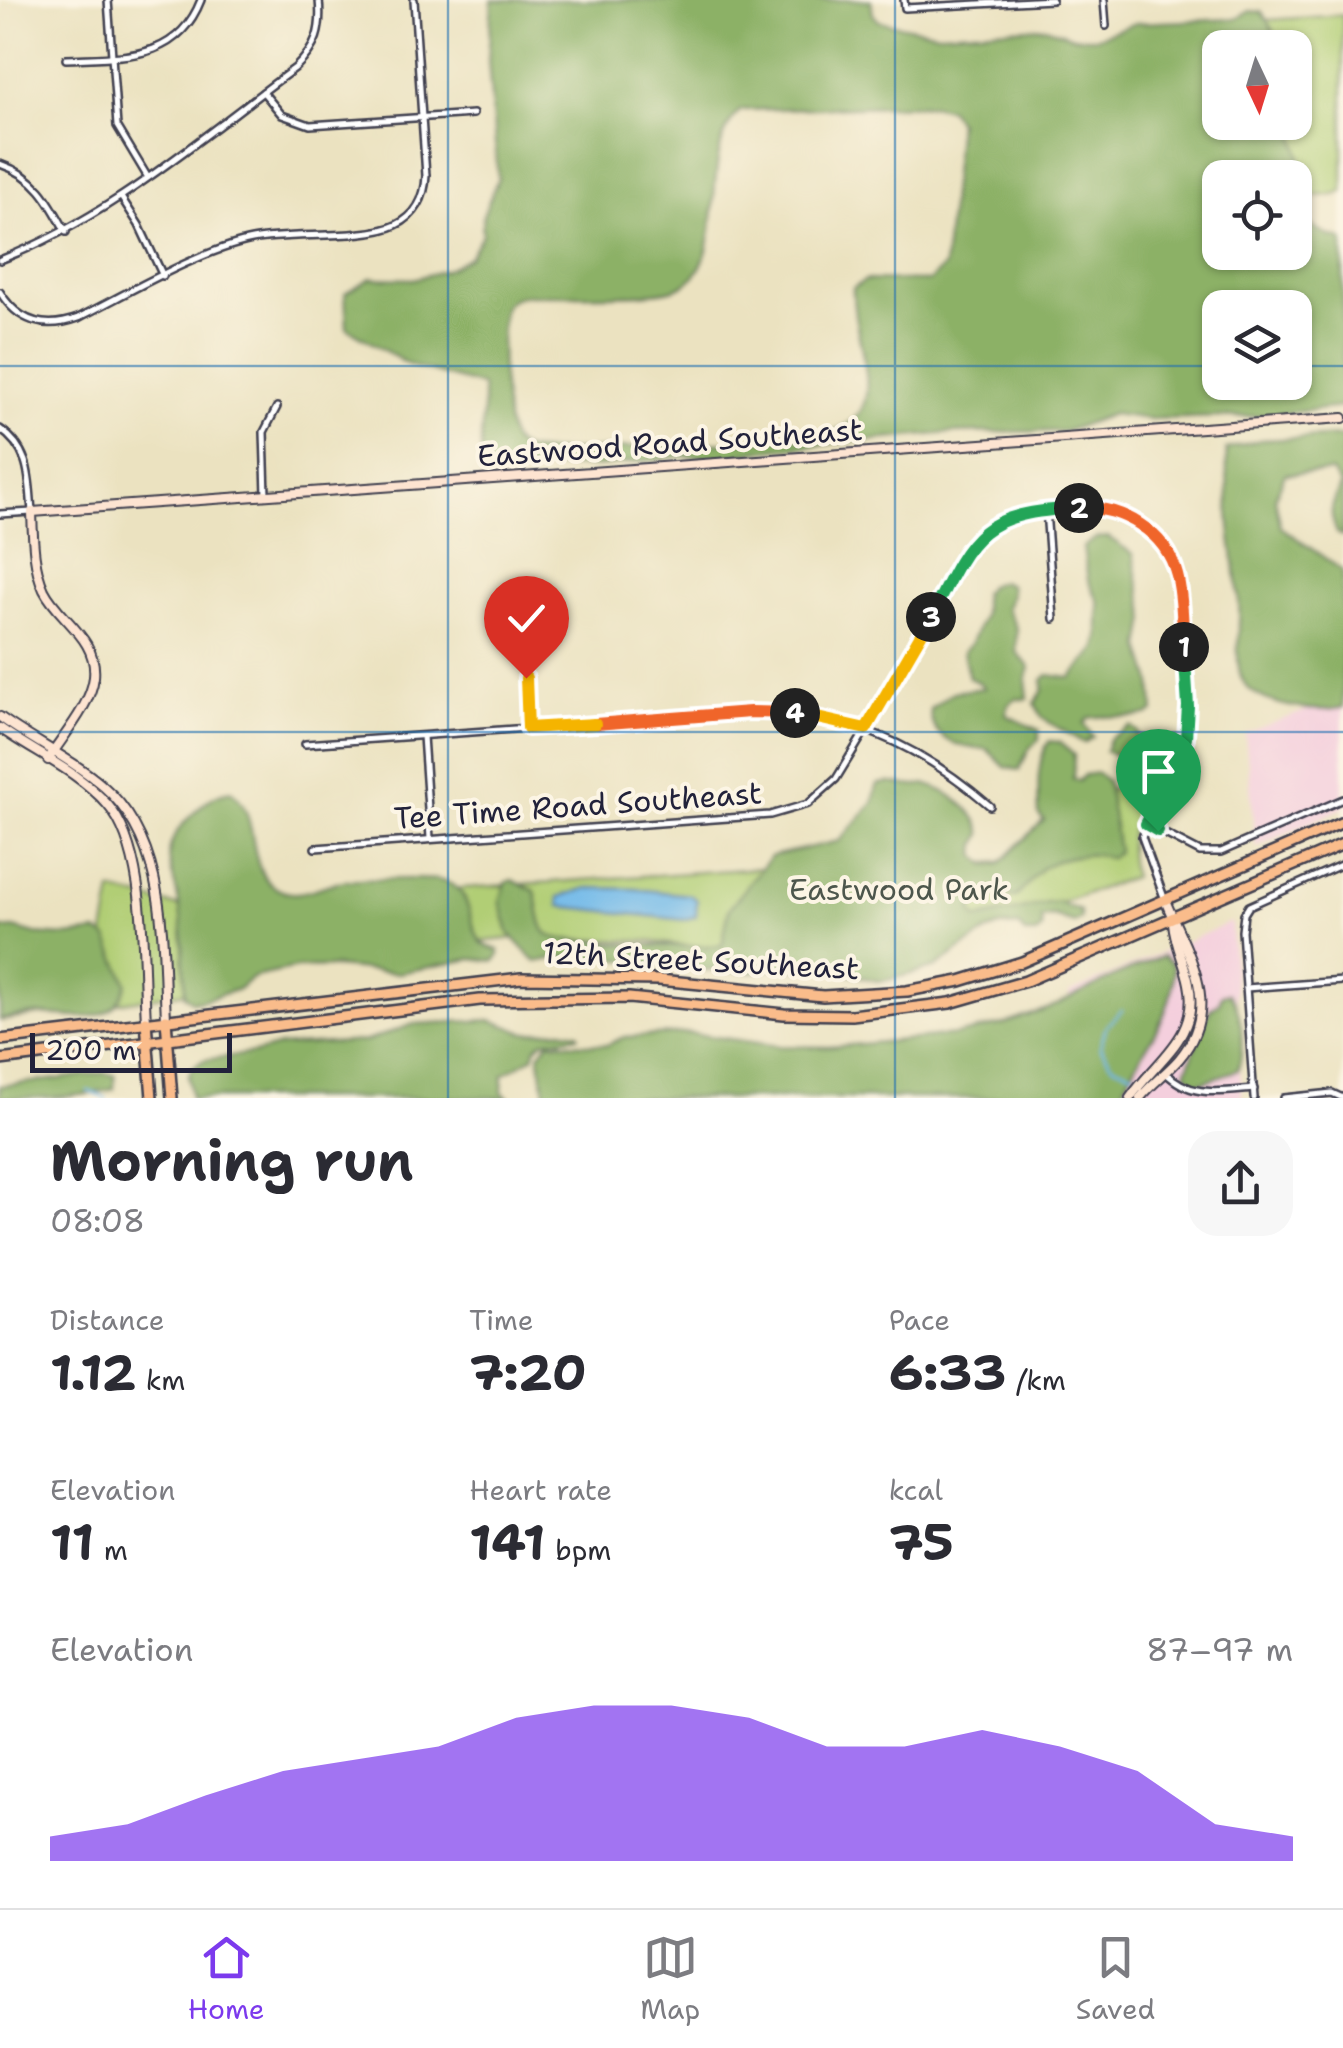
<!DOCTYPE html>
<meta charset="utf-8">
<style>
:root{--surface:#fff;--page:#f7f7f7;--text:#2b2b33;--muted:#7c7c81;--line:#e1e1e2;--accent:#7c3aed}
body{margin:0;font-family:"Shantell Sans",sans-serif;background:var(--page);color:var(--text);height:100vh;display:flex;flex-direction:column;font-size:38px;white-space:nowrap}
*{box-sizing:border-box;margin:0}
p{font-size:32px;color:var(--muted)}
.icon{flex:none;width:55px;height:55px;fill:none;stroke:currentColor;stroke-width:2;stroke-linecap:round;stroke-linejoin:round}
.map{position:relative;height:1098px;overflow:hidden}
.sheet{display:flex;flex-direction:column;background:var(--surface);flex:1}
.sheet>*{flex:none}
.needle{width:65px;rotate:176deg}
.tools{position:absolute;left:1202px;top:30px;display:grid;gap:20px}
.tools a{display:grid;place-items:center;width:110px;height:110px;border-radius:20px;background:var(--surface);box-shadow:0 2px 8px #0004;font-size:50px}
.scale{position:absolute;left:30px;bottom:25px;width:202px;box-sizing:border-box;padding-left:10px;border:5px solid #22223b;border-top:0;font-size:28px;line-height:35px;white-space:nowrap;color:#22223b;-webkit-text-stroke:8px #fcf5e5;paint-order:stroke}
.pin{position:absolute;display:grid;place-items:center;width:85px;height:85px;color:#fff;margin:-102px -42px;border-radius:50% 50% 50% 0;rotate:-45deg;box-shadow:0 0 10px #0007}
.pin .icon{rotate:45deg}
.km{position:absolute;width:50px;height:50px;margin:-25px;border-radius:50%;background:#222;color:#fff;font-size:28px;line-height:50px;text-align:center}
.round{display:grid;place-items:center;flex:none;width:105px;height:105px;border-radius:30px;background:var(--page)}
.head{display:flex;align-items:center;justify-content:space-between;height:170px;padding:0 50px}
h1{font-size:55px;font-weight:700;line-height:75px}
.figures{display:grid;grid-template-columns:repeat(3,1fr);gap:15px;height:170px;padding:10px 50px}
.figures div{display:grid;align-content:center}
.figures b{font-size:50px;font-weight:700}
.figures small{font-size:28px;font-weight:400}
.figures p{font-size:28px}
.chart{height:280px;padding:20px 50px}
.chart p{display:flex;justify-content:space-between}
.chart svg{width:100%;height:180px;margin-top:10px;fill:var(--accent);opacity:.7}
.menu{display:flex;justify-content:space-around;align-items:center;height:140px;border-top:2px solid var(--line);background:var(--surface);font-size:28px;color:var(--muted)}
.menu a{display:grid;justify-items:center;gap:5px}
.menu .selected{color:var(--accent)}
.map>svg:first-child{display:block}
.built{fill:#f4cfdd}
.green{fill:#b1ce75;stroke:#6a7858;stroke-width:2.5}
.forest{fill:#8cb166;stroke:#576a50;stroke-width:2.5;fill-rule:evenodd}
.water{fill:#71b9e9;stroke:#4a6e92;stroke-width:2.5}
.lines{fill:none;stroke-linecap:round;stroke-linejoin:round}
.stream{stroke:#71b9e9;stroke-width:2.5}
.street-casing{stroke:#403f4f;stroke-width:10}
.secondary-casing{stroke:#403f4f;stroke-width:12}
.primary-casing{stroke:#403f4f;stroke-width:14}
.street{stroke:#fff;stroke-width:5}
.secondary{stroke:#fde4d1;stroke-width:8}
.primary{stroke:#fabc8b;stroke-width:9}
.split-1-casing{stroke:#fff;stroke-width:20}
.split-2-casing{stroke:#fff;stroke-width:20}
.split-3-casing{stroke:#fff;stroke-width:20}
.split-4-casing{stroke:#fff;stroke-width:20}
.split-5-casing{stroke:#fff;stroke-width:20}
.split-6-casing{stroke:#fff;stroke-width:20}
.split-1{stroke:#22a559;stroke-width:12}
.split-2{stroke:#f0652b;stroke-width:12}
.split-3{stroke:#22a559;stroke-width:12}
.split-4{stroke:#f5b400;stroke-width:12}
.split-5{stroke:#f0652b;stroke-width:12}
.split-6{stroke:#f5b400;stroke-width:12}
.grid{fill:none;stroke:#1f6fb2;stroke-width:2.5;stroke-opacity:0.55}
.labels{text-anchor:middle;stroke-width:8;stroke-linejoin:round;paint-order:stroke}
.street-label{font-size:30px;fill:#22223b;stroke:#fcf5e5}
.park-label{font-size:30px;fill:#4d564c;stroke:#fcf5e5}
</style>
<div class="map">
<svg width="1343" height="1098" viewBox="0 0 1343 1098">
<rect width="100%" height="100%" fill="#fcf5e5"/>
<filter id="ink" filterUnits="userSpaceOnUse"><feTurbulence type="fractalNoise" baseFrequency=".01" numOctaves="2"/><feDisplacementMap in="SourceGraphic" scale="20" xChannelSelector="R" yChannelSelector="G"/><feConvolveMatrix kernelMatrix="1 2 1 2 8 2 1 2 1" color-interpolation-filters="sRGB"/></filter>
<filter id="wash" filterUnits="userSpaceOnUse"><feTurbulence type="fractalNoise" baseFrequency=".0048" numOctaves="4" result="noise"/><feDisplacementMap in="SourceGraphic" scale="40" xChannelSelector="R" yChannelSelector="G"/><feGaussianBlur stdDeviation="2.25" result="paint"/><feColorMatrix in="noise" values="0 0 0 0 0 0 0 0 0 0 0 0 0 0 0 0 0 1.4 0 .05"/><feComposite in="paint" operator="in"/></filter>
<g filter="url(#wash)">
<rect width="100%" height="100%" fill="#ebe2c0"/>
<g class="built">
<path d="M1343,697V808L1256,847L1245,733Z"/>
<path d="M1231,922L1242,1098H1094L1091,1051L1069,993Z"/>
</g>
<g class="green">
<path d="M1343,15V192L1335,195L1295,197V178L1274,123L1295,122V48L1269,47L1267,20Z"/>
<path d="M1123,786L1146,798C1129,826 1125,844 1133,877L1041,910L765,957L648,941L515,938L265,966L187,992L0,1021V927L41,942L103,939L112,891L181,907L849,862L958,865L1028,860L1064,803Z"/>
</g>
<g class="forest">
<path d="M492,0H871L873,14L879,21L939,33L1046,27L1073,37H1097L1136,23L1236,19L1250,11L1262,12L1282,47L1220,48V122L1295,123C1294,138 1300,148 1301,163C1303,182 1301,201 1303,221L1329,236L1343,240V407L1258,416L1150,419L1112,414L1066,431L950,433L765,450L724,457L682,456L603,466L484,469C476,440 487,414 482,386L409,365L347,328L345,293L371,278L413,279L446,270L469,257L482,235L483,215L498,179L488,61ZM931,105L949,109L958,121L944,267L929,281L866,280L853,288C851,352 908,426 803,438L550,452C539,451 520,452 513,441C503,428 497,321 505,306C510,298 517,297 525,295C558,294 655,299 680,287C734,261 695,150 741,110ZM1220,178H1295V252H1220ZM1220,308H1295V382H1220Z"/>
<path d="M1343,436V536L1337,533C1327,508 1333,508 1340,485L1332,472L1285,474L1275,498L1281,527L1343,571V707C1320,715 1254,705 1243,681C1233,663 1241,627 1239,604C1238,578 1232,553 1230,527C1228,501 1227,475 1226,449L1260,440Z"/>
<path d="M1108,537L1133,554L1146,618L1141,647L1152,682L1154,712C1136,722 1109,713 1088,718L1084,724L1093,737L1084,743L1042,718L1035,703L1043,690V680L1048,675L1071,678L1097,648L1099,638V602L1088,580L1083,547L1096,538Z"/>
<path d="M1001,581L1010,585L1011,596L1006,608L1017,629L1016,651L1030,668L1026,679L1028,699H1014L1008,706L1006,715L1039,730V740L1029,749L1019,770L1005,767L987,749C961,749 930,740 930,709L953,692L984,688L980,683L969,678L963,652L971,643L983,615V593L988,586Z"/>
<path d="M1130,726L1137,731L1141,746L1156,756V763L1146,773H1137L1123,760L1105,751L1109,739Z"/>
<path d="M1049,741L1059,742L1074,755L1073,779L1079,781L1084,775L1098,773L1107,781L1118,852L1110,858C1092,851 1061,856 1044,867C1033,874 1027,889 1015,897L990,895L977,899L971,911L977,919L1047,903L1058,902L1080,911L1081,919L1074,923L1053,916L1041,918L1042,929L1036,934H1025L1020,926L999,927L986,932L936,967L888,980L877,981L815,965L799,970L789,967L750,972L688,969L606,958L564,957L536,962L509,933L500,901L506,883L512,880L535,891C539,904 538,926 549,935C561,944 704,948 722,945L729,909L771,856L839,841L873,803L877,785C894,778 907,790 925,784C948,791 977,809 982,834L977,844L976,856L988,866L999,864L1044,820L1039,815C1038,792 1036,760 1049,741Z"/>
<path d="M231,791C261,813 245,865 273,886C295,902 316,887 338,882C350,879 425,878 438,880C473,886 467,919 479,939C483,946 492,948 499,950V956L495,961L471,959L399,973L335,967L297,968L254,977L236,990L200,1001H192L185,996C183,969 184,943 181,917C176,865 150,852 197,810C208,800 216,793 231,791Z"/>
<path d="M14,928L35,934L66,936L98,932L107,938L127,983C115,1027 75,1017 40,1014C27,1013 13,1018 0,1019V929Z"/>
<path d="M1163,956L1173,964C1178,1017 1137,1050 1120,1098H546L539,1054L549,1042L607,1045L624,1037L689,1033L779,1046L829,1047L956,1035L1004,1024L1050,1008L1117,975Z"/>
<path d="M1228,993C1244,1009 1244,1049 1238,1070L1196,1084L1186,1072L1210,1009L1219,1003L1222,995Z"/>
<path d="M491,1020L525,1033L561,1030L578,1033L579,1036L543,1041L536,1047L533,1057L503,1075L502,1092L509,1098H191L188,1076L193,1067L204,1060L255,1053L280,1046L366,1041L414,1024Z"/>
<path d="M103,1073L115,1075L114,1089C80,1098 37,1098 0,1098V1086Z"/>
</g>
<path class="water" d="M588,888L636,889L690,895L697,900L696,916L684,920L560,906L559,897Z"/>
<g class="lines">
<g class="stream">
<path d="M1122,1010L1106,1027L1100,1047L1113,1065L1134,1073"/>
<path d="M88,1091L106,1098"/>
</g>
</g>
</g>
<g filter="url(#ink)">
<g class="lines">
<defs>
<g id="street">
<path d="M108,0L117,126L147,176"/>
<path d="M904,0L905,8L1052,0"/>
<path d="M1104,0L1106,26"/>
<path d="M66,59C122,56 177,62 201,0"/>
<path d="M263,92L282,115L310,125L473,114"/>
<path d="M0,164C36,176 49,200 66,232"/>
<path d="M121,197L139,225L163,276"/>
<path d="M0,260C110,218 201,137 295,68C317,47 322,30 319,0"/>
<path d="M0,292C18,322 45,330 78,318C126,294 201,250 252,240C290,232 365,240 396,225C416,216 425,197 426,176L414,0"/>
<path d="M0,429C31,450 29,479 32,512L0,514"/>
<path d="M266,495L264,432L277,407"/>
<path d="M1046,510L1054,619"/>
<path d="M526,670L528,729"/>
<path d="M423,736L430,838"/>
<path d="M305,744L751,712C847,712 917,743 990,806"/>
<path d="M1146,824L1200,852H1221L1343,799"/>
<path d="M315,848L770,815L808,804L836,779L909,659L957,564L977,538L1002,521L1025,512L1104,508L1132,519L1158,540L1173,562L1180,591L1187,728L1179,762L1142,837L1165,900"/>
<path d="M1246,988L1343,981"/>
<path d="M1165,1072C1190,1098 1218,1092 1254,1089"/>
<path d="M1254,1098L1242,931L1244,914L1249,906L1343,864"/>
<path d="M1284,1098L1332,1093L1343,1098"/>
</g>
<g id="secondary">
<path d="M0,717C33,741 72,759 103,786C168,842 162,941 166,1019"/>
<path d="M0,728C35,753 78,771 107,804C148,850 142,960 146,1021"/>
<path d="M48,760C63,736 91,705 94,677C98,638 59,620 44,590C33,566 33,538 32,512L1343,418"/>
<path d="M1130,1098C1156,1060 1200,1037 1189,984C1185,963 1175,945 1173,923"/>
<path d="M1140,1098C1151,1084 1167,1073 1179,1059C1225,1005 1186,952 1165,900"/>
</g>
<g id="primary">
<path d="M166,1019L172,1098"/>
<path d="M146,1021L152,1098"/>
<path d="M0,1040L521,978L659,980L823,996L907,991L960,981L1022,962L1343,822"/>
<path d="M0,1060L480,1000L629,998L784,1014L852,1015L950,1003L1026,981L1343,844"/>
</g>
</defs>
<use href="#street" class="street-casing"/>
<use href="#secondary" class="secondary-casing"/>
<use href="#primary" class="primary-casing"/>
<use href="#street" class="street"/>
<use href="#secondary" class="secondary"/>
<use href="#primary" class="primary"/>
</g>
</g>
<g class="lines" filter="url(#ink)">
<defs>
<path id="split-1" d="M1158,831L1146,824L1179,762L1186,738L1188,706L1184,647"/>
<path id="split-2" d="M1079,508C1121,506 1166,531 1177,575C1183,598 1182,623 1184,647"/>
<path id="split-3" d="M931,617C972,533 980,513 1079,508"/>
<path id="split-4" d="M795,713L866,729L931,617"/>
<path id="split-5" d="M595,724L750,712L795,713"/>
<path id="split-6" d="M526,678L528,728L595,724"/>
</defs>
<use href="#split-1" class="split-1-casing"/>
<use href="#split-2" class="split-2-casing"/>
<use href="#split-3" class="split-3-casing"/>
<use href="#split-4" class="split-4-casing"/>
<use href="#split-5" class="split-5-casing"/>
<use href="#split-6" class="split-6-casing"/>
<use href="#split-1" class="split-1"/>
<use href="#split-2" class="split-2"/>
<use href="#split-3" class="split-3"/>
<use href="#split-4" class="split-4"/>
<use href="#split-5" class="split-5"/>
<use href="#split-6" class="split-6"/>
</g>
<path class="grid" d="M448,0V1098M895,0V1098M0,366H1220M1295,366H1343M0,732H1343"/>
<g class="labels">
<g class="street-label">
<text transform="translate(670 443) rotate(-4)" y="10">Eastwood Road Southeast</text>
<text transform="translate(578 806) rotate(-4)" y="10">Tee Time Road Southeast</text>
<text transform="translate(701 961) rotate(3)" y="10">12th Street Southeast</text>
</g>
<g class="park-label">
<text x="899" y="900">Eastwood Park</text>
</g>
</g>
</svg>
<div class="tools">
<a><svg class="needle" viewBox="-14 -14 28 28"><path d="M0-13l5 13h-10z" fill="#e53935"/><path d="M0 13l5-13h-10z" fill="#7c7c81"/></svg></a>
<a><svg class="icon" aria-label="locate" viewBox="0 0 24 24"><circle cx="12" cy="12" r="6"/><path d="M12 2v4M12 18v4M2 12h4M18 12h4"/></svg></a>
<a><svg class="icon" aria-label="layers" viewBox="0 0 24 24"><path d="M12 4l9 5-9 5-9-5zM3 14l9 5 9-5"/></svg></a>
</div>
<div class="scale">200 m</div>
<div class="pin" style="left:1158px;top:831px;background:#1e9e55"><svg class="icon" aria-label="arrive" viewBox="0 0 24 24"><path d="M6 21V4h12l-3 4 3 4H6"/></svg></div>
<div class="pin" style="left:526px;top:678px;background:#d93025"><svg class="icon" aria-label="check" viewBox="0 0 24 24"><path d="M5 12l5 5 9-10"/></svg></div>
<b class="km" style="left:1184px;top:647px">1</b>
<b class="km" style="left:1079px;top:508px">2</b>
<b class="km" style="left:931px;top:617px">3</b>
<b class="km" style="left:795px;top:713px">4</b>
</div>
<section class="sheet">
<div class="head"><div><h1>Morning run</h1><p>08:08</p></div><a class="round"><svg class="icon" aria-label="share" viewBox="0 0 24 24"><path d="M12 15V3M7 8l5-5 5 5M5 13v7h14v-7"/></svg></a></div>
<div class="figures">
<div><p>Distance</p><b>1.12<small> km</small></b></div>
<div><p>Time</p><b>7:20</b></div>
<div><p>Pace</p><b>6:33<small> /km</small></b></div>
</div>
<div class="figures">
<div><p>Elevation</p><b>11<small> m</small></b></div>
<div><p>Heart rate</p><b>141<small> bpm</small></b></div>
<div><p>kcal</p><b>75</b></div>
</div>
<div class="chart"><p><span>Elevation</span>87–97 m</p>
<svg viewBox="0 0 160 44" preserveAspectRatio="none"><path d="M0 44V38L10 35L20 28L30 22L40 19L50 16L60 9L70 6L80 6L90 9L100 16L110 16L120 12L130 16L140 22L150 35L160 38V44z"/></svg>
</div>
</section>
<nav class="menu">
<a class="selected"><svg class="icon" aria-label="home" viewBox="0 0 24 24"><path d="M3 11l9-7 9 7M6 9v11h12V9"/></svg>Home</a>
<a><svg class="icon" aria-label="map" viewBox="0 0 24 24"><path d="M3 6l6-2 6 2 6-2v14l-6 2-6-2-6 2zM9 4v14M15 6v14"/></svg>Map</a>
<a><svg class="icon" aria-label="saved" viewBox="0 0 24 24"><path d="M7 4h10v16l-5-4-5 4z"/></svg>Saved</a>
</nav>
